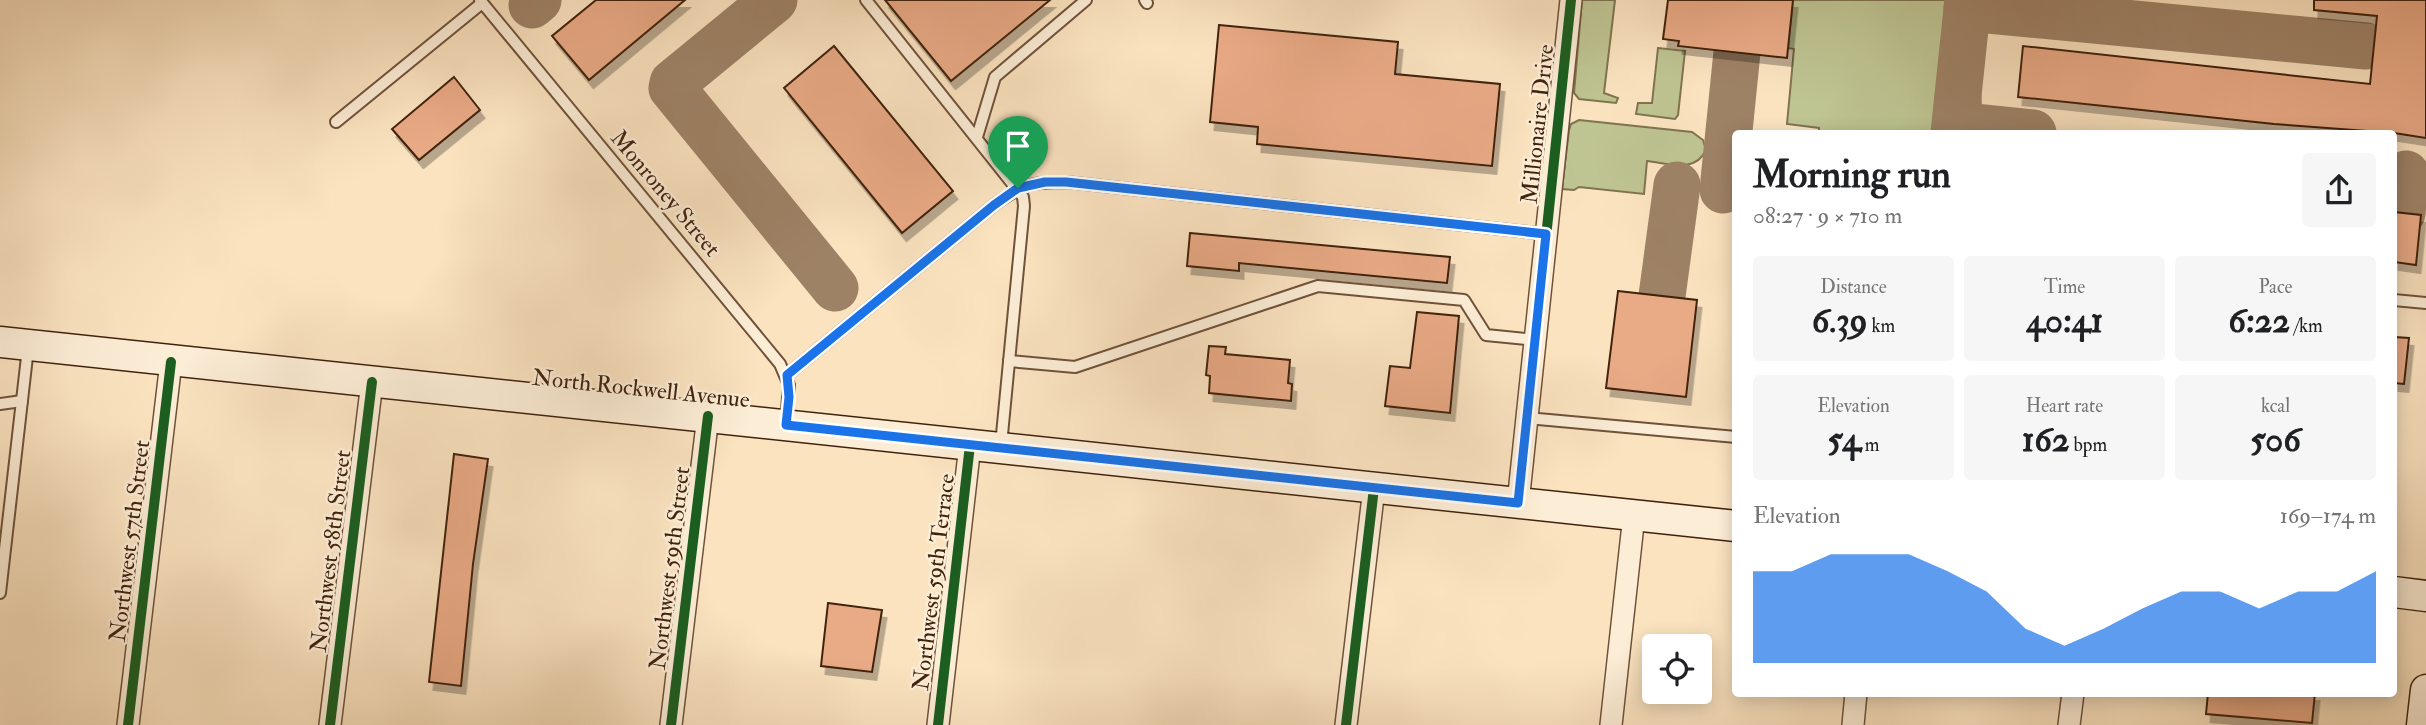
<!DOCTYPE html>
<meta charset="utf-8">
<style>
:root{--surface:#fff;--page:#f6f6f6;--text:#202124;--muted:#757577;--accent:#1a73e8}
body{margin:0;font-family:"IM FELL Double Pica",serif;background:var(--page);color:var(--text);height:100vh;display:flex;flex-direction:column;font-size:26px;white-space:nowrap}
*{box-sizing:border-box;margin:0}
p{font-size:23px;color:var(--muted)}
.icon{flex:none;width:38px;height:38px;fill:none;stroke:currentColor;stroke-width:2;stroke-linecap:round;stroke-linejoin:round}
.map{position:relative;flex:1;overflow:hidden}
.sheet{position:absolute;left:1732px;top:130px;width:665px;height:567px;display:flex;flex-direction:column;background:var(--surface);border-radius:7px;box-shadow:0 4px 18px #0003}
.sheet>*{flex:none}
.controls{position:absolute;left:1642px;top:634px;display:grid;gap:14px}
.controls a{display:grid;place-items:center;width:70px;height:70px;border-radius:7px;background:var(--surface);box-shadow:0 4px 18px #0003;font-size:35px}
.pin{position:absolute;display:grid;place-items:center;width:60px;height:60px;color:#fff;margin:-72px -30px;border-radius:50% 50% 50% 0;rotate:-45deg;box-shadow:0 0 7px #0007}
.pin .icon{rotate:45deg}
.round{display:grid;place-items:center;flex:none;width:74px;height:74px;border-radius:7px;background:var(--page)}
.headline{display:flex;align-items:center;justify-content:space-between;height:119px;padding:0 21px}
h1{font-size:38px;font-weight:800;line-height:52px}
.metrics{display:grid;grid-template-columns:repeat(3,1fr);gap:10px;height:119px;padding:7px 21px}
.metrics div{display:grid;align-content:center;border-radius:7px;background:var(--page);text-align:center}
.metrics b{font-size:35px;font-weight:800}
.metrics small{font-size:19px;font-weight:400}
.metrics p{font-size:19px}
.chart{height:196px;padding:14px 21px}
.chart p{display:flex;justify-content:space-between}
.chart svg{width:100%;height:126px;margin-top:7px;fill:var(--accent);opacity:.7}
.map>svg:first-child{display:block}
.green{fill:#bec492;stroke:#807350;stroke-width:2}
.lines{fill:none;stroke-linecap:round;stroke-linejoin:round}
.taxiway{stroke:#9e8266;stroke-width:47}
.building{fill:#e9aa86;stroke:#41220d;stroke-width:2;filter:url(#shadow)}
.lane-casing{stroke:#70523a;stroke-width:14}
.street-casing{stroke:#70523a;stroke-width:24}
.secondary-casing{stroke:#41220d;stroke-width:33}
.lane{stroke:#fcedd6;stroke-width:10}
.street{stroke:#fcedd6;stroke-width:21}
.secondary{stroke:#fcedd6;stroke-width:30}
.cycleway-casing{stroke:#fcedd6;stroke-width:15}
.cycleway{stroke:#1b5e20;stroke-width:10}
.route-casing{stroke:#fff;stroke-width:14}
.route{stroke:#1a73e8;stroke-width:9}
.labels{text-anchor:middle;stroke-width:5;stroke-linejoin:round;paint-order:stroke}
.street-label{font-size:23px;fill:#41220d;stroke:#fcedd6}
</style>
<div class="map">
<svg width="2426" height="725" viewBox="0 0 2426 725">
<defs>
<filter id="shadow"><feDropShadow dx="4.5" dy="8" stdDeviation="0" flood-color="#0004"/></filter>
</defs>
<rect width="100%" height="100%" fill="#fbe3c0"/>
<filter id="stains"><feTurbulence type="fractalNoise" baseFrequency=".00286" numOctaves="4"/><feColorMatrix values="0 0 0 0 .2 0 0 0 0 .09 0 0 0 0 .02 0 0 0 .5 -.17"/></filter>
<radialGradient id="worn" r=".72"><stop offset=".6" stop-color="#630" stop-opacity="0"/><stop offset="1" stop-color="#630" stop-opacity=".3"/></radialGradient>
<g class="green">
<path d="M1582,0H1615L1604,93L1618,98L1616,103L1579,99L1574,93Z"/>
<path d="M1793,0H1948L1934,133H1819V128L1787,124L1794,49L1788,48Z"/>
<path d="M1658,48L1685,51L1678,115L1675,119L1636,114L1638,103H1652Z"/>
<path d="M1579,120L1692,132L1703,140L1706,150C1695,174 1668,163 1647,161L1644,194L1579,187L1574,190L1562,189L1569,130L1571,124Z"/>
</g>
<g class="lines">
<g class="taxiway">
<path d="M774,0L673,83L672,88L835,288"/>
<path d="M532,5L538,0"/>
<path d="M1967,8L2366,46"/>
<path d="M1958,98L1959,116L1965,123L1974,127L2033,133"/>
<path d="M1954,133L1968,0"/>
<path d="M1723,190L1737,52"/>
<path d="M2402,213L2406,174"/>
<path d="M1662,296L1677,185"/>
</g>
</g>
<g class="building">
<path d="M596,0H685L589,80L552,36Z"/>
<path d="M885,0H1050L951,81Z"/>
<path d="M1668,0H1793L1787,58L1678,46L1679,41L1663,39Z"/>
<path d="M2314,0H2426V138L2394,133L2274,124L2018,97L2023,46L2370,84L2377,16L2314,10Z"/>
<path d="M1219,25L1398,42L1395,74L1500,84L1492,166L1257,144L1258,127L1210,122Z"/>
<path d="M834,46L953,191L902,233L784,88Z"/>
<path d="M454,77L480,110L419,160L392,129Z"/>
<path d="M2394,212L2421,215L2416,265L2394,262Z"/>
<path d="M1190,233L1450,257L1447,283L1239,263V271L1187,266Z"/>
<path d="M1618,291L1697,300L1686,397L1606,388Z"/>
<path d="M1417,312L1459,316L1450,413L1385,406L1390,366L1410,368Z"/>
<path d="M2394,337L2409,338L2404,384L2394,383Z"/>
<path d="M1209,346L1226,347L1225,354L1290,360L1288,383L1292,384L1291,401L1209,393L1210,376L1206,375Z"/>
<path d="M454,454L488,459L473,564L461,686L429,682Z"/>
<path d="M828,603L882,610L872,672L821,666Z"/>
<path d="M2208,693H2315L2312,723L2206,714Z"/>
</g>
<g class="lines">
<defs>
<g id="lane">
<path d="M480,0L780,364L789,385L786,422"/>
<path d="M866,0L1023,197L1024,206L1001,445"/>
<path d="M1145,0L1147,3"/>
<path d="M336,122L482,3"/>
<path d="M977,137L995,77L1086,0"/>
<path d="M2394,300L2426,303"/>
<path d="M1009,361L1075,367L1318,286L1464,300L1486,335L1535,340"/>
<path d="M787,375L994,205C1023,184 1031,182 1066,182L1546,234"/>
<path d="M0,404L22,401"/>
<path d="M1527,418L1736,437"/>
<path d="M0,593L28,348"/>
</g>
<g id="street">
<path d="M1518,503L1571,0"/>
<path d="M128,725L171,362"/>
<path d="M330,725L372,382"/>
<path d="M671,725L708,416"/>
<path d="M938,725L970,445"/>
<path d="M1346,725L1374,488"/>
<path d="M1611,725L1634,515"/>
<path d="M1853,725L1856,693"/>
<path d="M2069,725L2073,693"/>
</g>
<g id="secondary">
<path d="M0,342L1736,526"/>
<path d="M2394,592L2426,596"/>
<path d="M2422,725L2426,690"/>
</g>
</defs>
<use href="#lane" class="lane-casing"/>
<use href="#street" class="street-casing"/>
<use href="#secondary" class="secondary-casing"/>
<use href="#lane" class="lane"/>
<use href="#street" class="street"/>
<use href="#secondary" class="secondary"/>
<defs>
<g id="cycleway">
<path d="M1518,503L1571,0"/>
<path d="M128,725L171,362"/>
<path d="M330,725L372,382"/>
<path d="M671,725L708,416"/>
<path d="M938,725L970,445"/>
<path d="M1346,725L1374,488"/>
</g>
</defs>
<use href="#cycleway" class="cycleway-casing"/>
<use href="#cycleway" class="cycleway"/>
</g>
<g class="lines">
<defs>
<path id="route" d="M1045,182H1066L1546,234L1518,503L786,425L789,397L787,375L994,205L1018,188Z"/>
</defs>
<use href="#route" class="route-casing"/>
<use href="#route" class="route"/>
</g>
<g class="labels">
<g class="street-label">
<text transform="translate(1537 124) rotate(-84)" y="8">Millionaire Drive</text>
<text transform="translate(666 193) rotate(50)" y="8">Monroney Street</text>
<text transform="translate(641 388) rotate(6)" y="8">North Rockwell Avenue</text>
<text transform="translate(129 541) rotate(-83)" y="8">Northwest 57th Street</text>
<text transform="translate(330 551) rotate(-83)" y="8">Northwest 58th Street</text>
<text transform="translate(669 568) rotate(-83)" y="8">Northwest 59th Street</text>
<text transform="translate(933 582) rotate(-83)" y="8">Northwest 59th Terrace</text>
</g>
</g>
<rect width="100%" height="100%" filter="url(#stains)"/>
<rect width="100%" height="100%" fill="url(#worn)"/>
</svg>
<div class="controls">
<a><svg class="icon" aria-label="locate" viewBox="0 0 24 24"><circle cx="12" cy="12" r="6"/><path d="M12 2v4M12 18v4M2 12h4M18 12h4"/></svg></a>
</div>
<div class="pin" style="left:1018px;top:188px;background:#1e9e55"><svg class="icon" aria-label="arrive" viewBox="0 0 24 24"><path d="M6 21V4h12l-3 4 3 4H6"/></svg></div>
<section class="sheet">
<div class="headline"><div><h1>Morning run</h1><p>08:27 · 9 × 710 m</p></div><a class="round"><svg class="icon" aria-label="share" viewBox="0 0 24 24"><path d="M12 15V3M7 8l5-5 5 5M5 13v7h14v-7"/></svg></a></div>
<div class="metrics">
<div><p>Distance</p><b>6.39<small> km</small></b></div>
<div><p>Time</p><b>40:41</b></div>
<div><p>Pace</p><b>6:22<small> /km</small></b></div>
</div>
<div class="metrics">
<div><p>Elevation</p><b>54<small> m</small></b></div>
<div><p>Heart rate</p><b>162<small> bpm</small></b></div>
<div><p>kcal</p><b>506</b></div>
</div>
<div class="chart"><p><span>Elevation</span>169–174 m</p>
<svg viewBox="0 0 160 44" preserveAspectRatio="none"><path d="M0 44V12L10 12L20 6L30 6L40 6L50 12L60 19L70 32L80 38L90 32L100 25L110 19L120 19L130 25L140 19L150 19L160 12V44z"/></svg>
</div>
</section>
</div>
